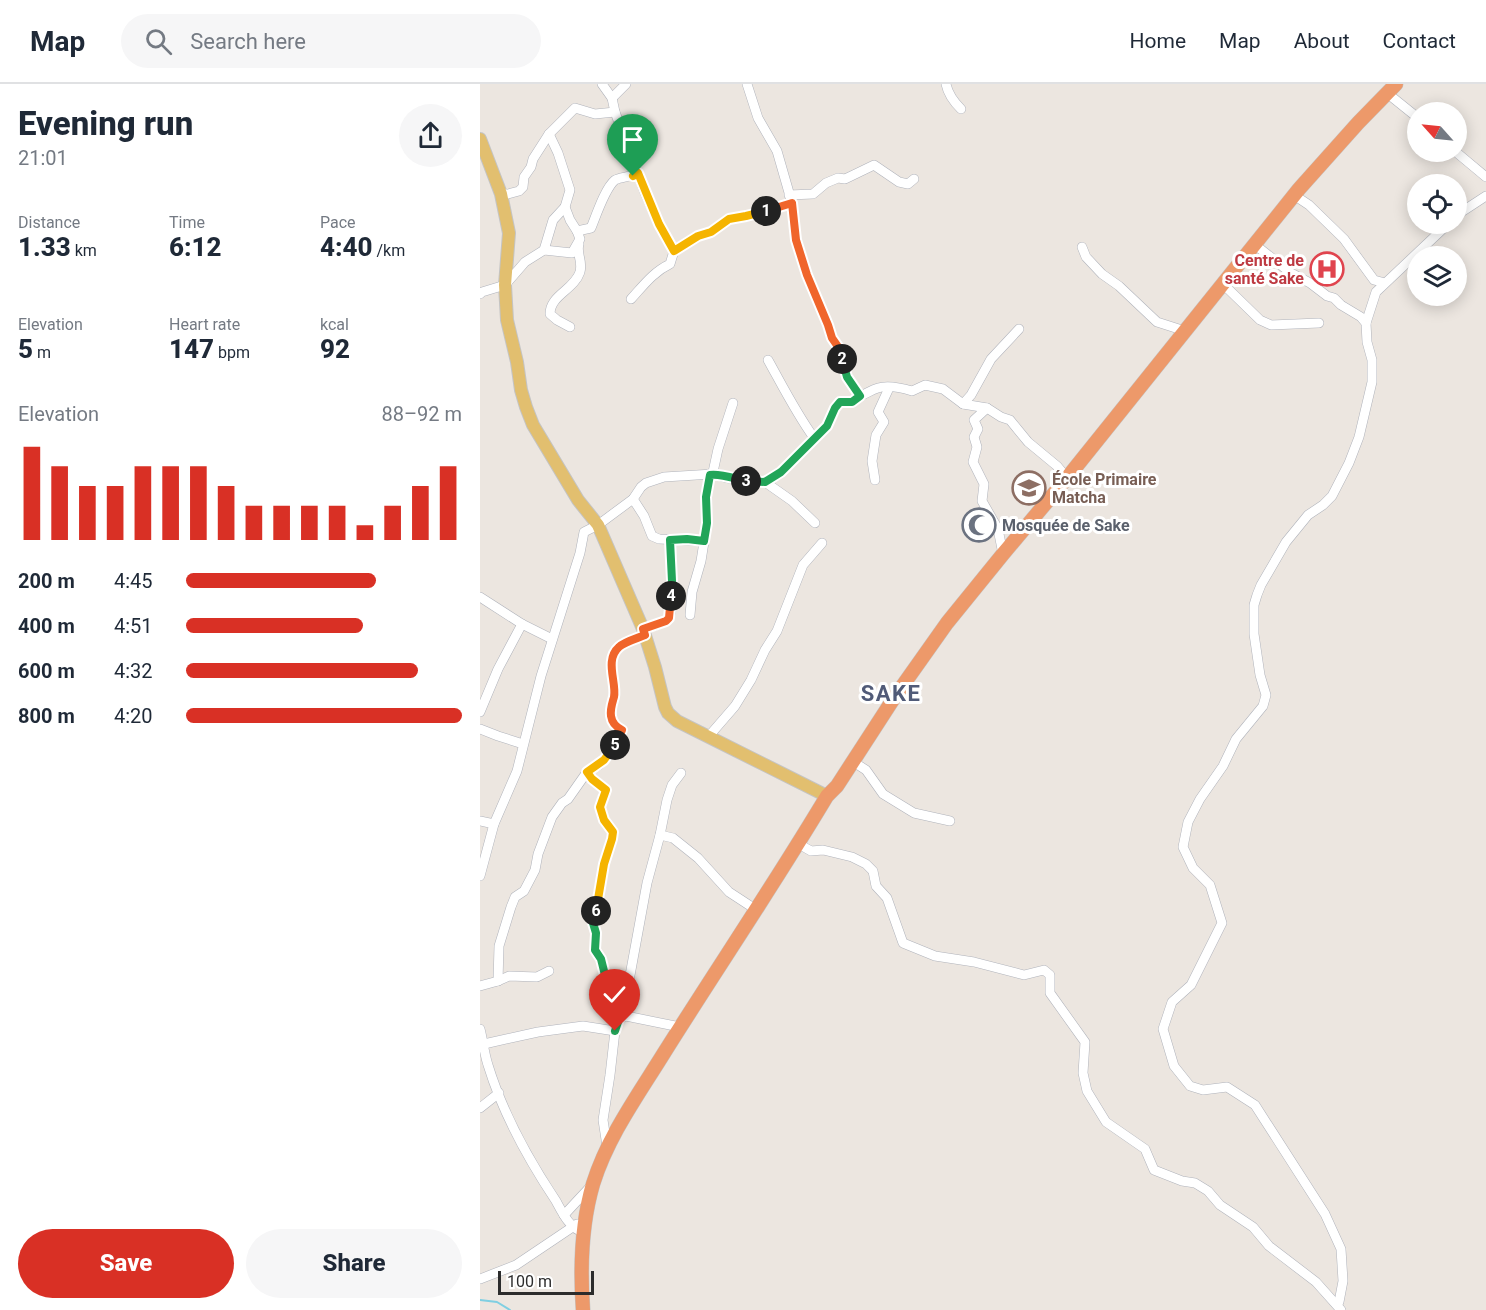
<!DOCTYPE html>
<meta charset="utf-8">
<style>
:root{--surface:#fff;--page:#f6f6f7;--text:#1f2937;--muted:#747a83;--line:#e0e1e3;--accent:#d93025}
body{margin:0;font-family:Roboto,sans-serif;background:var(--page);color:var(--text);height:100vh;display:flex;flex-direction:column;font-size:22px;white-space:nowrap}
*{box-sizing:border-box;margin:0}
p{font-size:20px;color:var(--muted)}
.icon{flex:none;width:33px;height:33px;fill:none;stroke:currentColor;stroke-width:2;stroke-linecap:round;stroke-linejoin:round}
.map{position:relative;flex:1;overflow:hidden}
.sheet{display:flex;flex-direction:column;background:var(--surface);width:480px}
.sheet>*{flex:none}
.needle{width:39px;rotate:297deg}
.tools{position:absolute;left:927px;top:18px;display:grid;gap:12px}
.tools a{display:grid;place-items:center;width:60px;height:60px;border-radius:50%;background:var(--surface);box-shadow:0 3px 15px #0003;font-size:30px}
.scale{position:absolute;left:18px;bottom:15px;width:96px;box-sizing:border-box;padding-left:6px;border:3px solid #2c2c2c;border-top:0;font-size:16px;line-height:21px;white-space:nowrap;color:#2c2c2c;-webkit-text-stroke:4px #fff;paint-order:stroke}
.pin{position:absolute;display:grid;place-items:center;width:51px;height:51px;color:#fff;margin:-62px -26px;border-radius:50% 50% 50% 0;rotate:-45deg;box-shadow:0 0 6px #0007}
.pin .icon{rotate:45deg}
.km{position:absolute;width:30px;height:30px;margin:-15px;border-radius:50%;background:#222;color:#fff;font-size:16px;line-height:30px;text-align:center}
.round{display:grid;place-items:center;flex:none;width:63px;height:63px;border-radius:32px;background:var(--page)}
.headline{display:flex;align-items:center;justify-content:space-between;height:102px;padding:0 18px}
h1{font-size:33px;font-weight:800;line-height:45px}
.stats{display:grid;grid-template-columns:repeat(3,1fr);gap:9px;height:102px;padding:6px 18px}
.stats div{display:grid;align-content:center}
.stats b{font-size:26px;font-weight:800}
.stats small{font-size:16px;font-weight:400}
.stats p{font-size:16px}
.chart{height:168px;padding:12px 18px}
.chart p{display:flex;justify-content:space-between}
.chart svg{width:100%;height:108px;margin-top:6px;stroke:var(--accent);stroke-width:6}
.action{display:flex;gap:12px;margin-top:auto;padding:12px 18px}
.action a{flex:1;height:69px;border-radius:36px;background:var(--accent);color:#fff;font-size:24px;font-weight:800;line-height:69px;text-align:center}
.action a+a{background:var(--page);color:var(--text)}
ul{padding:0 18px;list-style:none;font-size:20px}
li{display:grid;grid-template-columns:96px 72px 1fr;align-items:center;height:45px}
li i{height:15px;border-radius:8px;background:var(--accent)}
header{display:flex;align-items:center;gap:36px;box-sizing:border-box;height:84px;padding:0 30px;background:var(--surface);border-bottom:2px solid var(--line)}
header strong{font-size:28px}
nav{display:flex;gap:33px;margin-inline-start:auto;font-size:21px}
.search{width:420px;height:54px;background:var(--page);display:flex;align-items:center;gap:15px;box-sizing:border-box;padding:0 21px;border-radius:33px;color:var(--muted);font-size:22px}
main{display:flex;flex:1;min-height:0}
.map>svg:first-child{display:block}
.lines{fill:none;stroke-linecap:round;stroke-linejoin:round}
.stream{stroke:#7fcfe2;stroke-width:2}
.minor-casing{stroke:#b0b3bb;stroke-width:10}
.major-casing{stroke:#c4c4c4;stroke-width:14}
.highway-casing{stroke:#c4c4c4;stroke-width:15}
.minor{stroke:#fff;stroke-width:9}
.major{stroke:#e2bf6f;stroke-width:12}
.highway{stroke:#ed996a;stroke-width:14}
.split-1-casing{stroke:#fff;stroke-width:12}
.split-2-casing{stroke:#fff;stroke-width:12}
.split-3-casing{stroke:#fff;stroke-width:12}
.split-4-casing{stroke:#fff;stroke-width:12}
.split-5-casing{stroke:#fff;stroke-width:12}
.split-6-casing{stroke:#fff;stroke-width:12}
.split-7-casing{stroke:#fff;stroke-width:12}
.split-1{stroke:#f5b400;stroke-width:8}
.split-2{stroke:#f0652b;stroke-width:8}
.split-3{stroke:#22a559;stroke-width:8}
.split-4{stroke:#22a559;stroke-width:8}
.split-5{stroke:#f0652b;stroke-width:8}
.split-6{stroke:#f5b400;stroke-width:8}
.split-7{stroke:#22a559;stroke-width:8}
.labels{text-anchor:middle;stroke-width:6;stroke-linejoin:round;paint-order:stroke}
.health-label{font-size:16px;font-weight:bold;fill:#be3a42;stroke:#fff;text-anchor:end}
.education-label{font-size:16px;font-weight:bold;fill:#785e54;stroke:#fff;text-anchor:start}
.worship-label{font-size:16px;font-weight:bold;fill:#5b616d;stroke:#fff;text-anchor:start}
.district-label{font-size:22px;font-weight:bold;letter-spacing:1.5px;fill:#515b78;stroke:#fff}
</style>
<header>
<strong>Map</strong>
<div class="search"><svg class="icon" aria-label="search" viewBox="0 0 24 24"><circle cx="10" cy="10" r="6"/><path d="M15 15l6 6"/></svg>Search here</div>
<nav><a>Home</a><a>Map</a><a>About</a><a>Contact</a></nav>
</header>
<main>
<section class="sheet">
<div class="headline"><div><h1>Evening run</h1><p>21:01</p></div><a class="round"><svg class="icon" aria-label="share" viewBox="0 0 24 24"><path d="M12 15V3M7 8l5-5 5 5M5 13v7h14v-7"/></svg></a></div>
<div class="stats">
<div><p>Distance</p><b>1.33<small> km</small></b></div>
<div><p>Time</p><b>6:12</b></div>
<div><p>Pace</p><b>4:40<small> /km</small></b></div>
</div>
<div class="stats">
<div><p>Elevation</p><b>5<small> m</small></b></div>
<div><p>Heart rate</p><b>147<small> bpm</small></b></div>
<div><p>kcal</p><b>92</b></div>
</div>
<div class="chart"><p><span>Elevation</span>88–92 m</p>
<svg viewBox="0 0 160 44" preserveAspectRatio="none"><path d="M5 44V6M15 44V14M25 44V22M35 44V22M45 44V14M55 44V14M65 44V14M75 44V22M85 44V30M95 44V30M105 44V30M115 44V30M125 44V38M135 44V30M145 44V22M155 44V14"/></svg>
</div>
<ul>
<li><b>200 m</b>4:45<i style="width:69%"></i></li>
<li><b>400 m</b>4:51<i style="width:64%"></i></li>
<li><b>600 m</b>4:32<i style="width:84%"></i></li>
<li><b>800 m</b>4:20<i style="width:100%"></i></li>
</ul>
<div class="action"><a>Save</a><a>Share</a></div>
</section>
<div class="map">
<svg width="1006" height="1226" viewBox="0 0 1006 1226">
<rect width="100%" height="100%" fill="#ece6e0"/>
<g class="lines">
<path class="stream" d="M0,1216L17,1218L30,1226"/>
<defs>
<g id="minor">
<path d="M122,0L132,14L135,28L165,109L179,140L194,167L190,180C173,188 163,202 151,215"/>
<path d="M267,0L278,34L297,67L312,119L316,156L327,191L348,241L352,254L361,267L363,281L367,293L380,312C386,310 391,306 398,304C407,301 422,304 432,307L445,301L463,305L483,320L507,324L521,333L530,336L548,358L577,382L587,394"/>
<path d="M466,0C468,10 474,18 481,25"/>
<path d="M907,9L938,34"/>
<path d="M132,14L146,0"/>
<path d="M976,68L1006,93"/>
<path d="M21,110H28L39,107L43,103L44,93L51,83L53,75L69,50L95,24L115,30L135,28"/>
<path d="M309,111L333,110L346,99L358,94L365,95L394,81L419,98L428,100L434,95"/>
<path d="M814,111L829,121L864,155L894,196L905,199"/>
<path d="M85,123L90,136L97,147"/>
<path d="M976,132L983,127L1006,112"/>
<path d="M774,160L811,189L830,199L847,212L854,214L861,221L881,233L886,239L887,258L892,276V298L879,353L869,379L852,412L843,421L828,431L806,458L781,501L777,511L774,521V550L780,591L786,611L783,622L756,655L743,682L720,715L708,738L703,763L713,784L730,801L742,839L711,901L692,918L683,945L694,982L710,1002L723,1006L747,1003L775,1021L845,1130L861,1165L863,1197L859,1218"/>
<path d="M602,163L606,173L622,190L639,202L677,238L705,247"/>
<path d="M64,166L73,136L85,123L90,106L78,69L69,50"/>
<path d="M194,167L218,152L231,148L249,135L266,132L312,119"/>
<path d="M743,200L780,236L791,241L839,239"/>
<path d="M0,210L2,208L25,201L45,178L64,166L92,169L100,155L97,147L111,144C116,132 125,104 135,96C140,93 151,93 158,89"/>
<path d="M886,239L896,208L968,140"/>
<path d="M90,243L77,236L70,230C70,211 94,206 100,188C103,176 96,170 99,160"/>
<path d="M483,320L491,311L511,275L539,245"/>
<path d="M507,324L494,336L498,345L494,353L497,363L493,378L504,400L502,417L518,445L523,470"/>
<path d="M334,354L347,342L355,324L360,318H372L380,312"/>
<path d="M395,396L392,377L396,351L404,338L398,328L409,304"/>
<path d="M285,398L301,388L334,354C316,329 303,303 288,276"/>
<path d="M153,415L164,432L172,452L179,455L224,457"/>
<path d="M0,513L42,540L72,555"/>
<path d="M210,531L212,508L221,477L227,439L226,413L228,400L230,391L233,388L238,365L253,319"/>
<path d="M163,545C169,543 186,539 189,534C195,523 191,470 190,456"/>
<path d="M0,628L18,585L42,540"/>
<path d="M0,645L18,652L43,660"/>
<path d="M229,652L255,622L271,596L285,566L297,547L323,481L342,459"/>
<path d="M372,677L386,686L403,710L434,729L470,737"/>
<path d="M107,688L112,695L125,706L120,723L124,736L133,749L132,755L124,780L113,839L116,849L115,866L121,875L126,895L142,926"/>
<path d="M0,737L14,740"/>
<path d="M180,751L193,754L218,774L249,808L275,825L279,824"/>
<path d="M317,762L324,763L331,767L343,766L372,773L386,780L393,787L396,802L407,814L423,859L455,872L494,878L544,891L564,886L570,891V909L605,958L603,989L607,1007L626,1038L665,1065L674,1086L702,1097L715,1099L728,1107L740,1121L773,1143L789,1162L836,1198L861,1226"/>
<path d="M0,792L14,740L37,687L61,592L100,469L104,448L118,441L153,415L161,403L166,399L184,393L233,390L247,394L285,398L312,417L335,439"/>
<path d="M18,897L29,892L57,893L69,887"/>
<path d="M0,902L18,897L19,862L31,823L35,813L44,807L55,786L58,770L72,733L82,719L88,715L107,688L119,681L124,676L139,654L142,646C136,643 132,639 131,632C130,625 132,620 134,613C137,599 124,576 139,563C143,559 158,554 165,551"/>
<path d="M139,935L146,932L200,943"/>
<path d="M0,945C3,956 4,969 8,981C23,1030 48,1075 76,1117C82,1128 90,1145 103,1148"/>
<path d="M4,960L58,948L103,942L135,947"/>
<path d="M0,1024L19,1009"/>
<path d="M127,1062L123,1036L130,991L135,947L146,913L167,799L180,751L187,716L192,701L201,689"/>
<path d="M84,1131L111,1102"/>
<path d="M0,1195L36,1181L97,1140"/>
</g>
<path id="major" d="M0,55L21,110L29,149L25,201L27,236L37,278L41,306L46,323L53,341L98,416L118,441L163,545L175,583L185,623L188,629L197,637L347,712"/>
<path id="highway" d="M103,1226C100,1184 101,1141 113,1100C128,1052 158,1011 184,969C238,883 295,799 347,712L357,702L416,611L467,539L523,470L587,394L819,105L878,39L916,0"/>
</defs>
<use href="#minor" class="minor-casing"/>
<use href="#major" class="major-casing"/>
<use href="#highway" class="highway-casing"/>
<use href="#minor" class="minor"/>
<use href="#major" class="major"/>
<use href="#highway" class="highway"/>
</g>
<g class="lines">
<defs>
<path id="split-1" d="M153,92L158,89L179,140L194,167L218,152L231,148L249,135L266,132L286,127"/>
<path id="split-2" d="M286,127L312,119L316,156L327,191L348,241L352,254L361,267L362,275"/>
<path id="split-3" d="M266,397L285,398L301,388L347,342L355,324L360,318H372L380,312L367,293L362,275"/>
<path id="split-4" d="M191,512L192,497L190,456L207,455L224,457L227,439L226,413L230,391C239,389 256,395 266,397"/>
<path id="split-5" d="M135,661L142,646C136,643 132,639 131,632C130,625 132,620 134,613C137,599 124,576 139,563C144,558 158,554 165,551L163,545L186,537L189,534L191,512"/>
<path id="split-6" d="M116,827L124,780L132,755L133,748L124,736L120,723L126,706L112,695L107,688L124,676L135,661"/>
<path id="split-7" d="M116,827L113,839L116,849L115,866L121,875L126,895L142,926L135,947"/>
</defs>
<use href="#split-1" class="split-1-casing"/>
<use href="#split-2" class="split-2-casing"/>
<use href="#split-3" class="split-3-casing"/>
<use href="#split-4" class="split-4-casing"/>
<use href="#split-5" class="split-5-casing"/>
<use href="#split-6" class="split-6-casing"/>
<use href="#split-7" class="split-7-casing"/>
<use href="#split-1" class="split-1"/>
<use href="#split-2" class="split-2"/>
<use href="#split-3" class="split-3"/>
<use href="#split-4" class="split-4"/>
<use href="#split-5" class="split-5"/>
<use href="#split-6" class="split-6"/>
<use href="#split-7" class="split-7"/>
</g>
<defs>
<symbol id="hospital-ring" viewBox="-11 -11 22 22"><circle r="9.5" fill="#fff" stroke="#e0444e" stroke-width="1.5"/><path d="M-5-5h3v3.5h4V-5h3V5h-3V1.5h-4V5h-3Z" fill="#e0444e"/></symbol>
<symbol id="school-ring" viewBox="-11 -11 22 22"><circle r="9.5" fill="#fff" stroke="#8d6e63" stroke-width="1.5"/><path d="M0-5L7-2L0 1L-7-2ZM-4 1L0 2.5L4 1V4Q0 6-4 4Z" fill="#8d6e63"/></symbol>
<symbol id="mosque-ring" viewBox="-11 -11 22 22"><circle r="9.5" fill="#fff" stroke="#6b7280" stroke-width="1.5"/><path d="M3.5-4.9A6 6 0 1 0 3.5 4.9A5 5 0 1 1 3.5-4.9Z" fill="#6b7280"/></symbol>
</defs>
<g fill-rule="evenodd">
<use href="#hospital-ring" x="828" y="166" width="38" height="38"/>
<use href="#school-ring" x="530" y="385" width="38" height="38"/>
<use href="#mosque-ring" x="480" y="422" width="38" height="38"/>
</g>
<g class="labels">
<g class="health-label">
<text x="824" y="182">Centre de<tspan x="824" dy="18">santé Sake</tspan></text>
</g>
<g class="education-label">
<text x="572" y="401">École Primaire<tspan x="572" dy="18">Matcha</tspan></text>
</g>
<g class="worship-label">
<text x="522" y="447">Mosquée de Sake</text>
</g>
<g class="district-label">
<text x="411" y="617">SAKE</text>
</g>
</g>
</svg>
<div class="tools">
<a><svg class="needle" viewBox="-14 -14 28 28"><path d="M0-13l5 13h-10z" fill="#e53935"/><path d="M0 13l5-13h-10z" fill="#747a83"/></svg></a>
<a><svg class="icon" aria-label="locate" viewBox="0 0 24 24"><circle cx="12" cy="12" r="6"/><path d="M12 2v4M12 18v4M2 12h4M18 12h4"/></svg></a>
<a><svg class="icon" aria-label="layers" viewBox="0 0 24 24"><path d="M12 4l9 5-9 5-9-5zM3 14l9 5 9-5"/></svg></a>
</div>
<div class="scale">100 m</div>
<div class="pin" style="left:153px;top:92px;background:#1e9e55"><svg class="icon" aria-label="arrive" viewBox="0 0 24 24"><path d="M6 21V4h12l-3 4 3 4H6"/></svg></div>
<div class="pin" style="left:135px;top:947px;background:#d93025"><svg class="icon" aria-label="check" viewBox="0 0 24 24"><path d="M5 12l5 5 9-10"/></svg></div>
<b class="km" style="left:286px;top:127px">1</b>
<b class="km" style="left:362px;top:275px">2</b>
<b class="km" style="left:266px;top:397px">3</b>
<b class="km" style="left:191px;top:512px">4</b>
<b class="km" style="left:135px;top:661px">5</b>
<b class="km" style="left:116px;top:827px">6</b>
</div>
</main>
